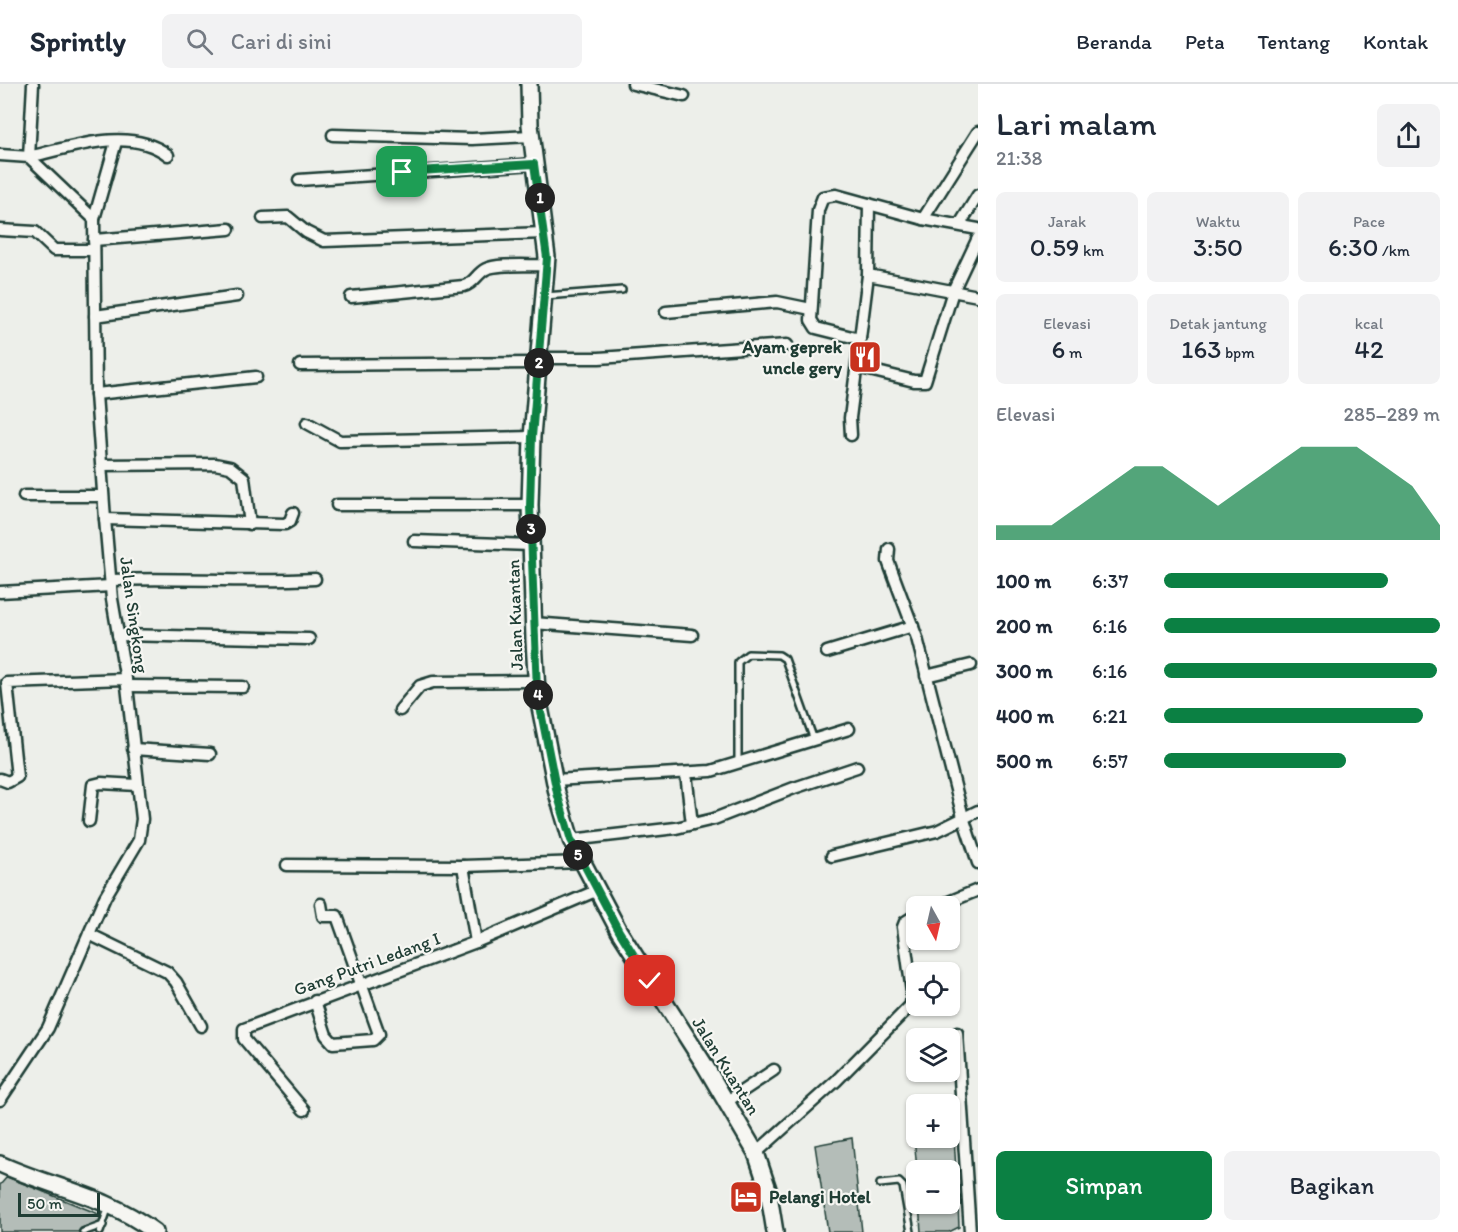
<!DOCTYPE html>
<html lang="id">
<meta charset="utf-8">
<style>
:root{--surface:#fff;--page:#f2f2f3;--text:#1f2937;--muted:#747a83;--line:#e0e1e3;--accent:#0b8043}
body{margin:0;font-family:Itim,sans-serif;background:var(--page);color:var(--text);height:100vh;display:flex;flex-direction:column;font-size:22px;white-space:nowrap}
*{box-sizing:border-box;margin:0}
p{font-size:20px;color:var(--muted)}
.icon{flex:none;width:33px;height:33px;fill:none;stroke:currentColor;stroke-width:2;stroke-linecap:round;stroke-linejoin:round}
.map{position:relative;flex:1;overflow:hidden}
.details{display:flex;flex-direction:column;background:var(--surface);width:480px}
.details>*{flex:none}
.needle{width:39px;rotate:172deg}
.controls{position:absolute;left:906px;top:812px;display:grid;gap:12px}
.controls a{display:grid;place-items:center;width:54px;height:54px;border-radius:9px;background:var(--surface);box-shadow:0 2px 4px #0004;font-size:30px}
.scale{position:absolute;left:18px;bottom:15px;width:82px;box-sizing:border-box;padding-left:6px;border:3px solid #1f3d34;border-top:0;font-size:16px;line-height:21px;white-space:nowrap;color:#1f3d34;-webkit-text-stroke:4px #f6f6f2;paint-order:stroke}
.pin{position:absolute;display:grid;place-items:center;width:51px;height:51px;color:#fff;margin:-26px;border-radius:12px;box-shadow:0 3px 9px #0006}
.km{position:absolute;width:30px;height:30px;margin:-15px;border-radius:50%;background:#222;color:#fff;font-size:16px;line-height:30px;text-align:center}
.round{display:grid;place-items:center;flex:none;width:63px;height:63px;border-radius:9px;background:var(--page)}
.summary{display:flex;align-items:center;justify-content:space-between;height:102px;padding:0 18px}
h1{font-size:33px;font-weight:600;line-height:45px}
.stats{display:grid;grid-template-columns:repeat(3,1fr);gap:9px;height:102px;padding:6px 18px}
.stats div{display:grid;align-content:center;border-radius:9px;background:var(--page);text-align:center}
.stats b{font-size:26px;font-weight:600}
.stats small{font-size:16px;font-weight:400}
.stats p{font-size:16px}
.chart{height:168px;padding:12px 18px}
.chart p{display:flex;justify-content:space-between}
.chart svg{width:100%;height:108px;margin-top:6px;fill:var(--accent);opacity:.7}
.action{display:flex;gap:12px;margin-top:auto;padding:12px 18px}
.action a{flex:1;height:69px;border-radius:9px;background:var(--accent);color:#fff;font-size:24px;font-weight:600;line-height:69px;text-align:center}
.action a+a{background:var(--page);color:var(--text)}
ul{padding:0 18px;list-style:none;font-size:20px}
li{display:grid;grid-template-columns:96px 72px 1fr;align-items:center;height:45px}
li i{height:15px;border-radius:8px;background:var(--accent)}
header{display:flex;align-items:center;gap:36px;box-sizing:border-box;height:84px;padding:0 30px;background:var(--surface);border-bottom:2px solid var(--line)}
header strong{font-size:28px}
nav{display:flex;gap:33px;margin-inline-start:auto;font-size:21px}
.search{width:420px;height:54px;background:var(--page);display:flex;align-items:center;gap:15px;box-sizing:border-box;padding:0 21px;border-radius:9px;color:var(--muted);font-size:22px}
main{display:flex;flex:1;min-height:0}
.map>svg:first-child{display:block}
.building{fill:#b4bdb8;stroke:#1f3d34;stroke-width:1.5}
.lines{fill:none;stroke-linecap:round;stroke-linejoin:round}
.lane-casing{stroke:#1f3d34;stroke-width:10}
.street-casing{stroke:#1f3d34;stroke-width:15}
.secondary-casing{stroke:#1f3d34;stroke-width:20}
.lane{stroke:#f6f6f2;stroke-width:5}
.street{stroke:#f6f6f2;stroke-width:10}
.secondary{stroke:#f6f6f2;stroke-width:15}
.route-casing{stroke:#fff;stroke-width:12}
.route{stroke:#0b8043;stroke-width:8}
.labels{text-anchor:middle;stroke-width:4.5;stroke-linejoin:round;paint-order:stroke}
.poi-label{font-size:18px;font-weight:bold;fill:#1f3d34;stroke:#f6f6f2;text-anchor:end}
.street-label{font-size:18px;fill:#1f3d34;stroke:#f6f6f2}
</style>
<header>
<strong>Sprintly</strong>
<div class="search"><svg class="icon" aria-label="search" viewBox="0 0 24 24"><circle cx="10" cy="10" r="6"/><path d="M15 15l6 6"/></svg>Cari di sini</div>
<nav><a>Beranda</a><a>Peta</a><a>Tentang</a><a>Kontak</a></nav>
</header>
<main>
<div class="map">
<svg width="978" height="1148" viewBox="0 0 978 1148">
<rect width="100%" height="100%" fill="#edefea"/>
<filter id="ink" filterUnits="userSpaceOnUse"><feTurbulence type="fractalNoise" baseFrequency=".0167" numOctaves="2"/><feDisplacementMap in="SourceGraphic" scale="12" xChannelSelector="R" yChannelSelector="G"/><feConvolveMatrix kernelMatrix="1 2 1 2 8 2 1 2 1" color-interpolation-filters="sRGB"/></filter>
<g filter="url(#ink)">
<g class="building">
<path d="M914,1053H954L956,1086H917Z"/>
<path d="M852,1054L862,1148H828L815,1061Z"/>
<path d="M7,1093L101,1131L99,1137L81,1144L78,1148H0V1101Z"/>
<path d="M950,1096H957L959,1143L949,1148H921L919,1119H950Z"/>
</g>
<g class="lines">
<defs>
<g id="lane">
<path d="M545,212L622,206"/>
<path d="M738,679V578L748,570L779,571L785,575L814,656"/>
<path d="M880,1100L899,1098L903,1102L911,1148"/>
<path d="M83,1148L103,1141"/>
<path d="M100,1148L109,1122"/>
</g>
<g id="street">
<path d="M33,0L29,73C71,63 130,42 168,71"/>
<path d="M633,0L684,12"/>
<path d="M333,51L472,55L531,52"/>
<path d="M0,71L29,73L94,135L96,310L105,435L112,515L127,602L142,735L139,756L105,813L48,944L0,1016"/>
<path d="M299,96L534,80"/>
<path d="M263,134L288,133L306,148L324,157L545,149"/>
<path d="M94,135L116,58"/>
<path d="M923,135L978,48"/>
<path d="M960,140L978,111"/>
<path d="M0,146L35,148L54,166H94"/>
<path d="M94,156L229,145"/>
<path d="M868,191L978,212"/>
<path d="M351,213L464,202C475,199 476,190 486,185C497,179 533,182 547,181"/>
<path d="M666,228L777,218L811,225"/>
<path d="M95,232L237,212"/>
<path d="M860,255L816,244L811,236L818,126L823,113L836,111L923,135L978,145"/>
<path d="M540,274H599L787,261"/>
<path d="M300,281L539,279"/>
<path d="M857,283L914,297H925L953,207L978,154"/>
<path d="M96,310L256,293"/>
<path d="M307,339L340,357L532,353"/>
<path d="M851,351L850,334L868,191L869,120"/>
<path d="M102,381L215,380L230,383L244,394L250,440"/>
<path d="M24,412H103"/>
<path d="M337,421H530"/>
<path d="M105,435L285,440L290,437L293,429"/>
<path d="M414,457L531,461"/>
<path d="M889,465L888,477L917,554L963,733L978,779"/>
<path d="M111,496C179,493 247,499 315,495"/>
<path d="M0,508L111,502"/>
<path d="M533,539L692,551"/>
<path d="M118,551L309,555"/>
<path d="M827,568L913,542"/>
<path d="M926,592L971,581"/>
<path d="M127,602L243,603"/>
<path d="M400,626L420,602L433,598L537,597"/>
<path d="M133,665L210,670"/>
<path d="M686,690L692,740"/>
<path d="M0,695L8,698L17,693L7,599L126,595"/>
<path d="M554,696L711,687L849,645"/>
<path d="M89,737L93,701L101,699L137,701"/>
<path d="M571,756L676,744L714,735L794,704L857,683"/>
<path d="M832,772L937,747L978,727"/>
<path d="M287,781L463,782L582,778"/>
<path d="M463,782L476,858"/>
<path d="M939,822L978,806"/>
<path d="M89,850L167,888L176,898L201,942"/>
<path d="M315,917L326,951L333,959L373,956L379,950L337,832H323L321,820"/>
<path d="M957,949L970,1148"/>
<path d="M726,1018L774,986"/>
<path d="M304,1026L244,955V945L476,858L598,806"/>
<path d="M756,1069L836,997L911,921L912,908L903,843L905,838L916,831"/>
</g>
<g id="secondary">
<path d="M529,0L530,41L547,173L532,353L530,421L534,556L537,608L557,709L571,756L619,847L704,980L756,1069L768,1105L775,1148"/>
<path d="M0,1080C55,1105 104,1110 155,1148"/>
</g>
</defs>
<use href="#lane" class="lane-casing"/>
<use href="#street" class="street-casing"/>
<use href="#secondary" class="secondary-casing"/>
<use href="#lane" class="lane"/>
<use href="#street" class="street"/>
<use href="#secondary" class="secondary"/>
</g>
</g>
<g class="lines" filter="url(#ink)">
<defs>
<path id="route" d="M402,88L534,80L547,174L532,353L530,422L537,608L557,709L571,756L619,847L650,897"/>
</defs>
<use href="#route" class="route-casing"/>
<use href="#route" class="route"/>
</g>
<defs>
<symbol id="restaurant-square" viewBox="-11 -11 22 22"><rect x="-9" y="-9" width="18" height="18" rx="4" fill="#c8321e" stroke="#f6f6f2"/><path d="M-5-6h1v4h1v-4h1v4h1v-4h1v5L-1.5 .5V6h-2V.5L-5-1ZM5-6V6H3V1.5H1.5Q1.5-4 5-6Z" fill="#fff"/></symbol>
<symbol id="hotel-square" viewBox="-11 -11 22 22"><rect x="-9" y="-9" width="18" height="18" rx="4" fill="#c8321e" stroke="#f6f6f2"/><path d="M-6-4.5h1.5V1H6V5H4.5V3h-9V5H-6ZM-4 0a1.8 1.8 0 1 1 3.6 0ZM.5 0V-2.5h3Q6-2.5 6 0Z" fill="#fff"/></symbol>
</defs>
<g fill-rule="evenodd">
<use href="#restaurant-square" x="846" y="254" width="38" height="38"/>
<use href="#hotel-square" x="727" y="1094" width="38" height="38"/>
</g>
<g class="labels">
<g class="poi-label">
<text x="842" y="269">Ayam geprek<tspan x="842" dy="21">uncle gery</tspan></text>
<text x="769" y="1119" text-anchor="start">Pelangi Hotel</text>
</g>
<g class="street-label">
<text transform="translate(134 531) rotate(82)" y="6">Jalan Singkong</text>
<text transform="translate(515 531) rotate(-92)" y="6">Jalan Kuantan</text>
<text transform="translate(367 880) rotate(-20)" y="6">Gang Putri Ledang I</text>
<text transform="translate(726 982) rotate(58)" y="6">Jalan Kuantan</text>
</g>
</g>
</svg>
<div class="controls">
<a><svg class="needle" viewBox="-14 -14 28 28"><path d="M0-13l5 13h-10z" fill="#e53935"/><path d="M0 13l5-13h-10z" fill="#747a83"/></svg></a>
<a><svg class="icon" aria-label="locate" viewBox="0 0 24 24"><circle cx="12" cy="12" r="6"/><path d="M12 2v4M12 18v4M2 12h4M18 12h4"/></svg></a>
<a><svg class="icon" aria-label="layers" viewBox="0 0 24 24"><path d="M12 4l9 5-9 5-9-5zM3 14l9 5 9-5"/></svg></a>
<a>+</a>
<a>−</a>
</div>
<div class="scale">50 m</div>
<div class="pin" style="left:402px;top:88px;background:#1e9e55"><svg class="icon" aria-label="arrive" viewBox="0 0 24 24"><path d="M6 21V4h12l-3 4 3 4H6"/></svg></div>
<div class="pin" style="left:650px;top:897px;background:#d93025"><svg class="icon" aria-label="check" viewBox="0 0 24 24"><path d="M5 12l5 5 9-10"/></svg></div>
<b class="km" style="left:540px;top:114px">1</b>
<b class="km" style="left:539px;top:279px">2</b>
<b class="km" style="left:531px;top:445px">3</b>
<b class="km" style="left:538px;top:611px">4</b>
<b class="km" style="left:578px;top:771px">5</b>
</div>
<section class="details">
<div class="summary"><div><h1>Lari malam</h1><p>21:38</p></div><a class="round"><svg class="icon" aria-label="share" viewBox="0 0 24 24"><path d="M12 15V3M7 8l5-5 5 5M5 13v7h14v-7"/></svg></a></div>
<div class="stats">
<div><p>Jarak</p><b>0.59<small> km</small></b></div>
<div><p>Waktu</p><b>3:50</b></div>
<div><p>Pace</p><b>6:30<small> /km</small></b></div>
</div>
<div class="stats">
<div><p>Elevasi</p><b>6<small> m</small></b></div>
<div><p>Detak jantung</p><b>163<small> bpm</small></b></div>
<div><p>kcal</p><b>42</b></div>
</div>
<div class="chart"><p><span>Elevasi</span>285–289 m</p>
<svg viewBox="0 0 160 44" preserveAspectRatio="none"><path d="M0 44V38L10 38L20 38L30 30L40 22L50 14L60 14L70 22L80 30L90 22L100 14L110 6L120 6L130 6L140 14L150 22L160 38V44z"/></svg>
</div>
<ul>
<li><b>100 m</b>6:37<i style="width:81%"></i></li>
<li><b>200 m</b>6:16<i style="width:100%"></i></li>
<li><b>300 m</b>6:16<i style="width:99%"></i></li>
<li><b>400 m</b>6:21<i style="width:94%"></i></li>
<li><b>500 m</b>6:57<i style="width:66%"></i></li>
</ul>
<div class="action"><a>Simpan</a><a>Bagikan</a></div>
</section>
</main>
